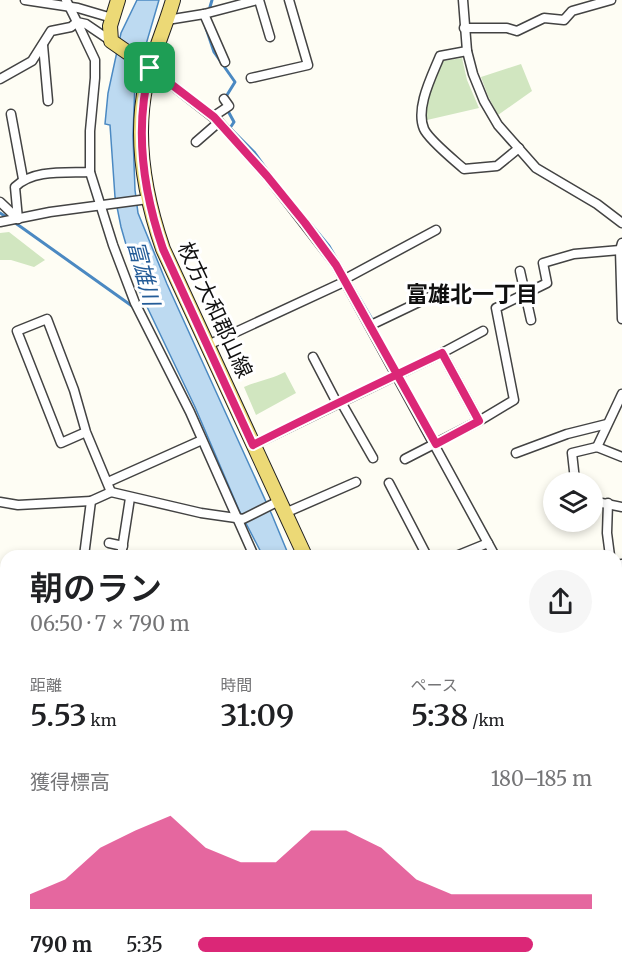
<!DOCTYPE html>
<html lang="ja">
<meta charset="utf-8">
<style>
:root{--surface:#fff;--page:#f6f6f6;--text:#202124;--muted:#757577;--accent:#db2777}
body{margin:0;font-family:Merriweather,"Noto Sans JP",serif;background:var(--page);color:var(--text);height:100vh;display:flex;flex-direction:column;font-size:22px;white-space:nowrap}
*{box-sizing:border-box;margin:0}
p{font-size:20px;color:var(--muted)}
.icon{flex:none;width:33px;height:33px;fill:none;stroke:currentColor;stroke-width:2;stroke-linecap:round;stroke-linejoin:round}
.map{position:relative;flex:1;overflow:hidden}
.side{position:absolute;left:0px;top:550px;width:622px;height:430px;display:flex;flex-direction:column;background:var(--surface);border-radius:18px 18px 0 0;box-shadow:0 3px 9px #0003}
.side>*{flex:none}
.tools{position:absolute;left:543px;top:472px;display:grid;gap:12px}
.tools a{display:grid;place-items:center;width:60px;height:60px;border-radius:50%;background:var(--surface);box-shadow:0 3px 9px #0003;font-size:30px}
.pin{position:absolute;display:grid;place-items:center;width:51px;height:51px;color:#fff;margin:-26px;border-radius:12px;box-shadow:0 3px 9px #0006}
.round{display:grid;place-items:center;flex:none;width:63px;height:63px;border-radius:32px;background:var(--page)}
.headline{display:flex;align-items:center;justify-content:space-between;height:102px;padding:0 30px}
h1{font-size:33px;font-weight:600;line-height:45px}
.figures{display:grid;grid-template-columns:repeat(3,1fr);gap:9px;height:102px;padding:6px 30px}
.figures div{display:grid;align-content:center}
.figures b{font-size:30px;font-weight:600}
.figures small{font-size:16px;font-weight:400}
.figures p{font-size:16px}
.chart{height:168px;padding:12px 30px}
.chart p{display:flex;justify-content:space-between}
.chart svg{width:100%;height:108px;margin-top:6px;fill:var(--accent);opacity:.7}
ul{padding:0 30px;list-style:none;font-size:20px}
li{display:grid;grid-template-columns:96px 72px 1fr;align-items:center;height:45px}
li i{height:15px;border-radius:8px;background:var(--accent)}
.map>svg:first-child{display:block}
.green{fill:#d1e6c0}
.water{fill:#bddaf1;stroke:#4b89c2;stroke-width:1.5}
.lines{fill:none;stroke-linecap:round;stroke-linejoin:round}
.stream{stroke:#4b89c2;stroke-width:3}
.street-casing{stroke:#434343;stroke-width:11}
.secondary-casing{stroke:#323232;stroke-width:15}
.primary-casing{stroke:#212121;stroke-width:16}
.street{stroke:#fff;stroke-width:8}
.secondary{stroke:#f8f6b6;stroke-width:12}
.primary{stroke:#ecd976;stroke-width:14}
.rail{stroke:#b43834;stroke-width:3}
.route-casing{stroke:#fff;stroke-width:12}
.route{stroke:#db2777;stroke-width:8}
.labels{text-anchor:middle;stroke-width:6;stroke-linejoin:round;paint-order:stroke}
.street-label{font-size:21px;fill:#101010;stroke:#fff}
.water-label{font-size:22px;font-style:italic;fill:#245c98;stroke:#fff}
.neighbourhood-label{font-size:22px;font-weight:bold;fill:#101010;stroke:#fff}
</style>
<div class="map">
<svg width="622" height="980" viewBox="0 0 622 980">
<rect width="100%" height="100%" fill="#fefdf4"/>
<g class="green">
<path d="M462,58L467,80L479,108L427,120L425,105L443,61Z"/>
<path d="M521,64L532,91L498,115L488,96L481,77Z"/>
<path d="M9,232L45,260L34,267L11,260H0V233Z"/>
<path d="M285,372L296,393L256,415L244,387C257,381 272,379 285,372Z"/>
</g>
<path class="water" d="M137,0H159L135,82L133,136L135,190L138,213L167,284L272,515L289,556H263L239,510L195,407L139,290L121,227L115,197L110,125L105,124L108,93L121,33Z"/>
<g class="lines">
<g class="stream">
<path d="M210,7L212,0"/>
<path d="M206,28L214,52L235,82L227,95"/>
<path d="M228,111L234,122L230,128L254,152L272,177"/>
<path d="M286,194L329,246L373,321"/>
<path d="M0,213L8,218"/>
<path d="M14,222L132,306L148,300"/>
</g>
<defs>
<g id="street">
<path d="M25,0L78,8L112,18"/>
<path d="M66,0L77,22L86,24L111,41"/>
<path d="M259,0L270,37"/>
<path d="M463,0L467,51L473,74L484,101L498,125L536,168L597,204L622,223"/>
<path d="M204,14L225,62"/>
<path d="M167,20L204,14L257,0"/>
<path d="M464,28H507L517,31L544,18L564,20L572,11L611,0"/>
<path d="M43,45L48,101"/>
<path d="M467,51L440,56C432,76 415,108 424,129C429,140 454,160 464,169L497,166L519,148"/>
<path d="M150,68L219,122L267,176L336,265L495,556"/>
<path d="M251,78L308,65L289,0"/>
<path d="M0,79L32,61L51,31L71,27L77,22L95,60V78L90,131V172L113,245L135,303L190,412L254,556"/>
<path d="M11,114L23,179"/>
<path d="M214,116L229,106L224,99"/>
<path d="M196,142L219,122"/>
<path d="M0,202L18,219"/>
<path d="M18,219L15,187C33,169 66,173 90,172"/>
<path d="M0,222L50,212L148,199"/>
<path d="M622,243L620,250L622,319"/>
<path d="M520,271L531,320"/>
<path d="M345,279L436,230"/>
<path d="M371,325L438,293"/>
<path d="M208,345L346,281"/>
<path d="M442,353L479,421"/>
<path d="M313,357L337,403"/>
<path d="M341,402L373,458"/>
<path d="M86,432L61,443L17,331L47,319L74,390L86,432L111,492"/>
<path d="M253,445L442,353L483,331"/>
<path d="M597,447L622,394"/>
<path d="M516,453L567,434L607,424"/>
<path d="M405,459L479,421L514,400L496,308L547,283L543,263L574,254L620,250"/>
<path d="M575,480L572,453L597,447L622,457"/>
<path d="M108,482L202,440"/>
<path d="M389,483L427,556"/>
<path d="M592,501L622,507"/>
<path d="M0,502L18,505L91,501"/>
<path d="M608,503L607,533L610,556"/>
<path d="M285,513L356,482"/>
<path d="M109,543L123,546"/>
<path d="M84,556L91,501L111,492L201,513L243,519L279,501"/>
<path d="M121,556L130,498"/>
<path d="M456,556L488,543"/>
<path d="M616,565L622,564"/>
<path d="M0,629L6,621"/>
<path d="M616,645L622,638"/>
<path d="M0,907L6,919"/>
<path d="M0,945L6,941"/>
<path d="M39,975L42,980"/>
<path d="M426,975L427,980"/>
</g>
<g id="secondary">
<path d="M616,661H622"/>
<path d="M616,704L622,702"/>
<path d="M616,849L622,895"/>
<path d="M314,980L327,975"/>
</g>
<g id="primary">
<path d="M118,0L110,26L111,41L150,68"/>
<path d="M173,0C165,28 152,56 146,84C134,139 145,197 163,249L305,556"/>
<path d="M474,975L476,980"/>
</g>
</defs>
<use href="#street" class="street-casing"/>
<use href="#secondary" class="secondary-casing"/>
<use href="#primary" class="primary-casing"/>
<use href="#street" class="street"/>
<use href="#secondary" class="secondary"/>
<use href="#primary" class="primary"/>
<g class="rail">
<path d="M616,676L622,674"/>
<path d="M616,693L622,691"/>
<path d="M0,882L6,880"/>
</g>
</g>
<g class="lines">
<defs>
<path id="route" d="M150,68C134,129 143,191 163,249L253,445C316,413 379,383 442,353L479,421L436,444L336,265L305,223L267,176L214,117L150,68"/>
</defs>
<use href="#route" class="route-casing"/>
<use href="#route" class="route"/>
</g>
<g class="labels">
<g class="street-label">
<text transform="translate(215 310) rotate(65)" y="7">枚方大和郡山線</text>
</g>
<g class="water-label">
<text transform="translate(144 273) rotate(75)" y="8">富雄川</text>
</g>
<g class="neighbourhood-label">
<text x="472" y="302">富雄北一丁目</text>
</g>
</g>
</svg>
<div class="tools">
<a><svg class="icon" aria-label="layers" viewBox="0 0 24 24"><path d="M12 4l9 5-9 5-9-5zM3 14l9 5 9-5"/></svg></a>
</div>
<div class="pin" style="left:150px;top:68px;background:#1e9e55"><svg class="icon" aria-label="arrive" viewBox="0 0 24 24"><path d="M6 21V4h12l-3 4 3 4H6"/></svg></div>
<section class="side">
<div class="headline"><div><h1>朝のラン</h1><p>06:50 · 7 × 790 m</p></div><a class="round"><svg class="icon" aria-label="share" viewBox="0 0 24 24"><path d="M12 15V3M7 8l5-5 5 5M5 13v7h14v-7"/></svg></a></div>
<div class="figures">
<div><p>距離</p><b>5.53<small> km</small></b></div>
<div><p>時間</p><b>31:09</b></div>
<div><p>ペース</p><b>5:38<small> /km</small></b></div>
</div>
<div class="chart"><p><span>獲得標高</span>180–185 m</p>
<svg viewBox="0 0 160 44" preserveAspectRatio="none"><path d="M0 44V38L10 32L20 19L30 12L40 6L50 19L60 25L70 25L80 12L90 12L100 19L110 32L120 38L130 38L140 38L150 38L160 38V44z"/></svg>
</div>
<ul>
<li><b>790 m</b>5:35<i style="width:85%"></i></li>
</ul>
</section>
</div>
